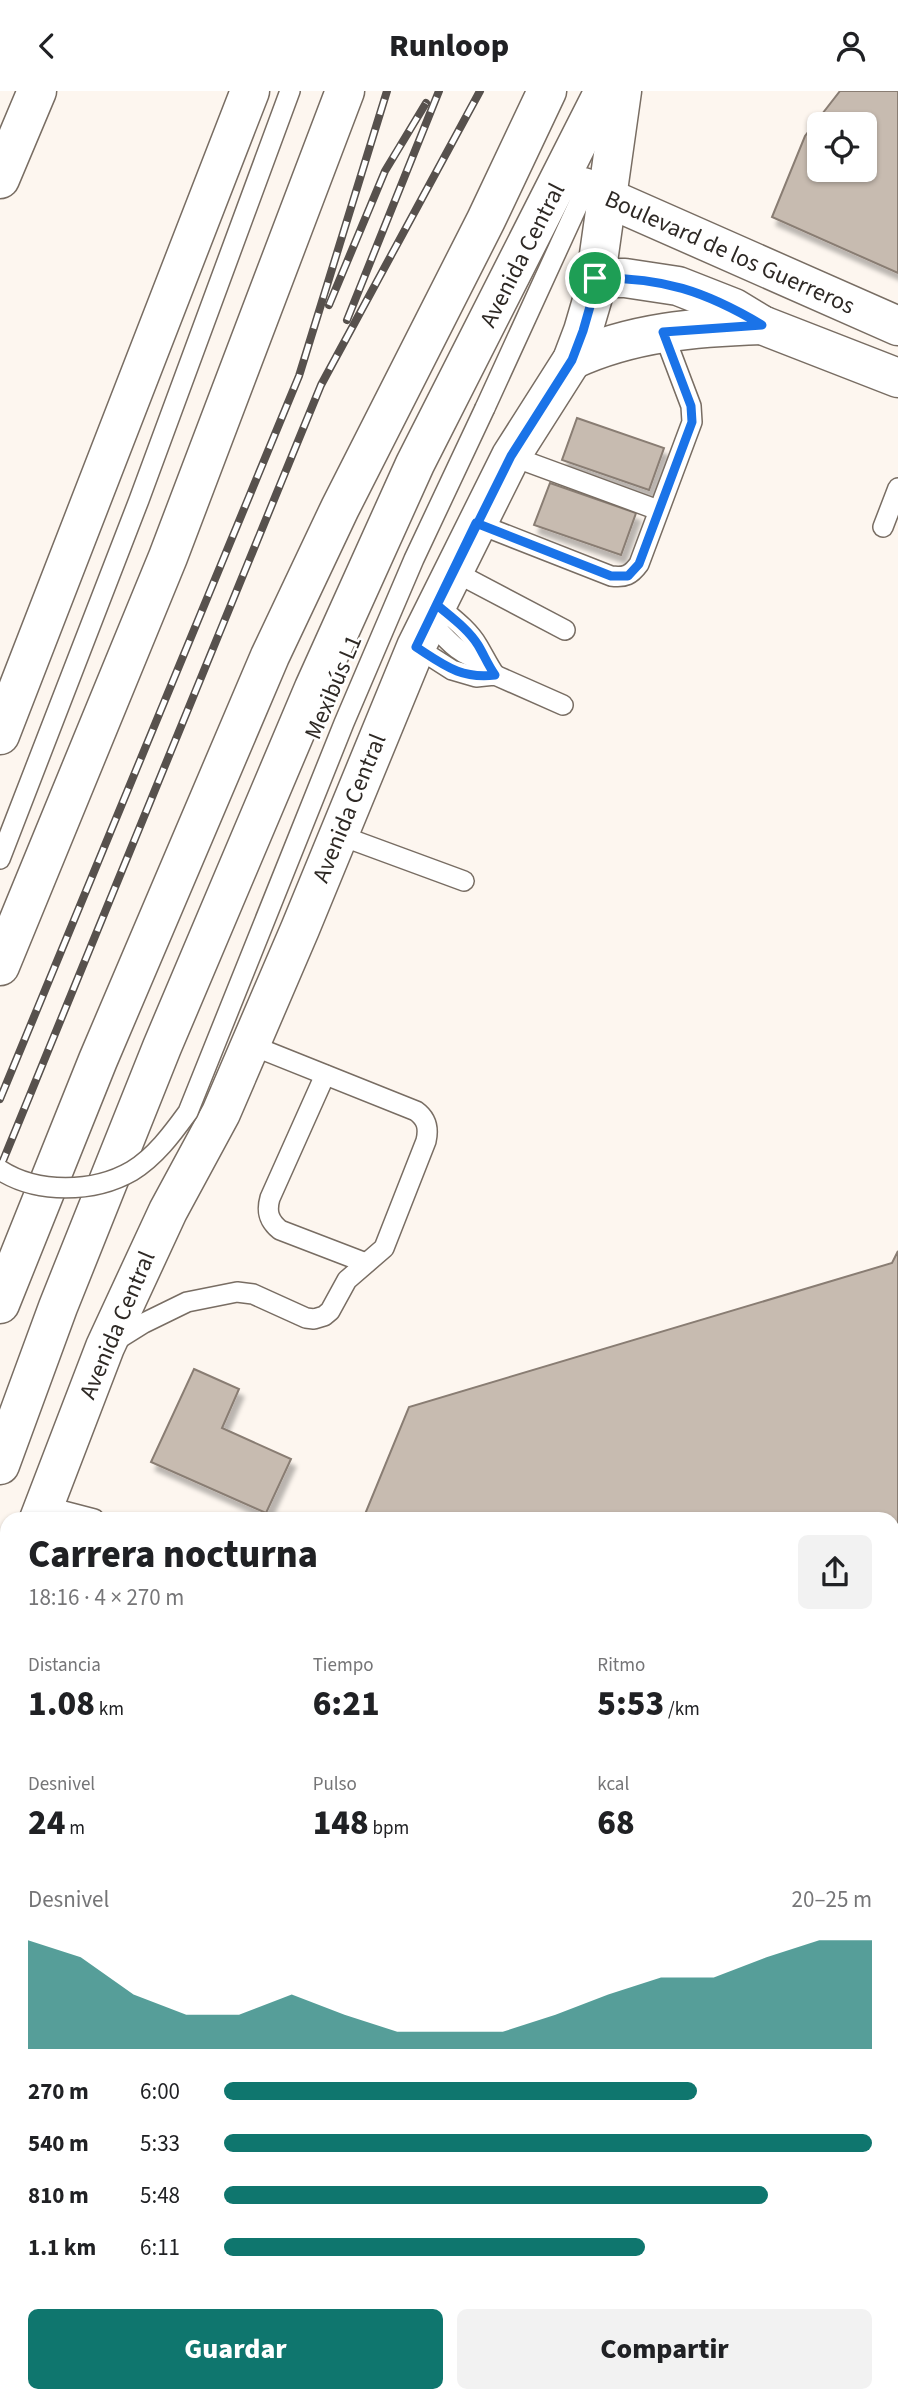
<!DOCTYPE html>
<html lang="es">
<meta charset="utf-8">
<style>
:root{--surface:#fff;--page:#f2f2f2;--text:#202124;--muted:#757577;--accent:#0f766e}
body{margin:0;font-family:"Source Sans 3",sans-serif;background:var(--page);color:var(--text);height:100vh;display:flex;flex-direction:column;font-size:26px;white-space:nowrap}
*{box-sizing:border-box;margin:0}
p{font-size:23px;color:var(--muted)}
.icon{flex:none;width:38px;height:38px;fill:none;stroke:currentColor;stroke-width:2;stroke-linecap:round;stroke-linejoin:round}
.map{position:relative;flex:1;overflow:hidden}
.side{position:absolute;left:0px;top:1421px;width:900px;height:891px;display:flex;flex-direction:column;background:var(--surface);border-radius:21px 21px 0 0;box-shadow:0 2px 5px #0004}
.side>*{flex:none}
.fabs{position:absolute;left:807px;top:21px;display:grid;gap:14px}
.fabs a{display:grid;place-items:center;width:70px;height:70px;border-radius:10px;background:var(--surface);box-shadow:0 2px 5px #0004;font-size:35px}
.pin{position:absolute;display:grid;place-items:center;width:60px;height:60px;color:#fff;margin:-30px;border:4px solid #fff;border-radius:50%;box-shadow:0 2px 7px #0007}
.round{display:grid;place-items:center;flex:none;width:74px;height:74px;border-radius:10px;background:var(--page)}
.head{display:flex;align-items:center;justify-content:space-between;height:119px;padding:0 28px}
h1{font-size:38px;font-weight:800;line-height:52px}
.metrics{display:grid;grid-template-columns:repeat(3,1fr);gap:10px;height:119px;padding:7px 28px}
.metrics div{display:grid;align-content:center}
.metrics b{font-size:35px;font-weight:800}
.metrics small{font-size:19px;font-weight:400}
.metrics p{font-size:19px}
.chart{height:196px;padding:14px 28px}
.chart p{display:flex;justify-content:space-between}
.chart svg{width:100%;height:126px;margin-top:7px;fill:var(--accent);opacity:.7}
.primary-button{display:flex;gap:14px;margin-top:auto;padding:14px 28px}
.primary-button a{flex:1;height:80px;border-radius:10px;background:var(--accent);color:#fff;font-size:28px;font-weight:800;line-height:80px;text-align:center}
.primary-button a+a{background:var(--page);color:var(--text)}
ul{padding:0 28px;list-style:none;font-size:23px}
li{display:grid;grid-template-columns:112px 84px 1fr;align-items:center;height:52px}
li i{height:18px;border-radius:9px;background:var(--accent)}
header{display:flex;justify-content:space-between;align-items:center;height:91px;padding:0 28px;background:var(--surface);font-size:32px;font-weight:800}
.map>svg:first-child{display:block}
.building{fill:#c7bbb0;stroke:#897d73;stroke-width:2;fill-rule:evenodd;filter:url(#shadow)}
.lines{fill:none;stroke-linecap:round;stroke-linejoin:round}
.lane-casing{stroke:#786d63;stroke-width:22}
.street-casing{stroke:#786d63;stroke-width:41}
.secondary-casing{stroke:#786d63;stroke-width:41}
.highway-casing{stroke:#786d63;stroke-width:41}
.path{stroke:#aaa49e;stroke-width:4.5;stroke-dasharray:7 3.5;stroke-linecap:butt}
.lane{stroke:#fff;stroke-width:19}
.street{stroke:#fff;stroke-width:38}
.secondary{stroke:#fff;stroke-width:38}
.highway{stroke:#fff;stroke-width:38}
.rail-casing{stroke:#57514d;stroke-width:8}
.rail{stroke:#fff;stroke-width:5;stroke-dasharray:16;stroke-linecap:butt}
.lane-bridge-casing{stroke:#786d63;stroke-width:22;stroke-linecap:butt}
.lane-bridge{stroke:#fff;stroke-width:19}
.route-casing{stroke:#fff;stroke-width:14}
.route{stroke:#1a73e8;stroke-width:9}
.labels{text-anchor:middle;stroke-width:5;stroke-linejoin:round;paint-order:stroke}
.street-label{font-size:24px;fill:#2e2925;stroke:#fff}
</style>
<header><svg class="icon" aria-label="back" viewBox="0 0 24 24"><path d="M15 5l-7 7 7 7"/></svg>Runloop<svg class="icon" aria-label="person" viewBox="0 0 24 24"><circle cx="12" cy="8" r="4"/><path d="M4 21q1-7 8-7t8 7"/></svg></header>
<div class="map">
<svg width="898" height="2311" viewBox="0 0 898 2311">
<defs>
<filter id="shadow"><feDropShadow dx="4.5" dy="8" stdDeviation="2" flood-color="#0004"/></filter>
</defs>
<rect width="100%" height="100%" fill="#fdf6ef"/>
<g class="building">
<path d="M840,0H898V182L772,126L805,45ZM819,33H864V79H819Z"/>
<path d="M577,327L664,357L649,399L562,369Z"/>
<path d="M550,392L636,422L621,464L534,434Z"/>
<path d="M898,1160V2311H0V2248L7,2232V2305H892V1428H363L409,1316L892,1172Z"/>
<path d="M194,1278L239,1298L222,1337L291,1368L266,1422L151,1371Z"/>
<path d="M7,1939V2034L0,2030V1955Z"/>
<path d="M7,1939V2034L0,2030V1955Z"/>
<path d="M0,2064L7,2066V2185L0,2178Z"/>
<path d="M0,2064L7,2066V2185L0,2178Z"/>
<path d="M7,2232V2305H369L366,2311H0V2248Z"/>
</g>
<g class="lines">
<defs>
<g id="lane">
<path d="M485,317L588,92"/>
<path d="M511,365L658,419"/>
<path d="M476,432L611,485C625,487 631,484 639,473L692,331L691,315L663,241"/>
<path d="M883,436L898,397"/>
<path d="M453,480L565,539"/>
<path d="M437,514C451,526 468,538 478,555C484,565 488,574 495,584"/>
<path d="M429,529C445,546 459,566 484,569"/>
<path d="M416,556L452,579L476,586L495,584L563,614"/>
<path d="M339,744L464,790"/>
<path d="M0,768L139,409L290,0"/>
<path d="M325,984L270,1107C266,1121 269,1130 280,1139L366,1172"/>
<path d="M112,1252L144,1232L187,1211L237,1201L253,1203L306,1227L314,1228L324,1225L330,1220L347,1189L384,1157L426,1050C429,1037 427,1028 416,1020L251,954"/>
<path d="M44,1415L94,1428"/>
<path d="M0,1677L7,1680"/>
<path d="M0,1751L7,1734"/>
<path d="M0,1934L7,1916"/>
<path d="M142,2305L157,2311"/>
<path d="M6,2311L9,2305"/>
<path d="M295,2311L297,2305"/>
</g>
<path id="street" d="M0,88L37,0"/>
<g id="secondary">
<path d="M583,96L898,235"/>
<path d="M595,187H625L678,195L734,217L762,234L898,287"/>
<path d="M572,269C632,241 697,236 762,234"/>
<path d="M0,644L250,0"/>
<path d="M0,1374L58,1216L162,956L314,597L415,373L604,0"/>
<path d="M39,1428L105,1256L168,1120L221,1022L300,838L416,556L511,365L572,269L583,240L593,206L622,0"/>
<path d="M0,1529L7,1511"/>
</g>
<g id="highway">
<path d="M0,875L168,466L345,0"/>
<path d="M0,1213L98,969L270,565L340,417L486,129L547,0"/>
</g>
</defs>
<use href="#lane" class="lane-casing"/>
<use href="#street" class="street-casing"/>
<use href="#secondary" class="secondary-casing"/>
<use href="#highway" class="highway-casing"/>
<path class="path" d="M0,1605L7,1590"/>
<use href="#lane" class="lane"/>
<use href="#street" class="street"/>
<use href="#secondary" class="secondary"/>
<use href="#highway" class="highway"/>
<defs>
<g id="rail">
<path d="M329,214L385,80L426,12"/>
<path d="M347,229L439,0"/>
<path d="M0,1008L299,285L387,0"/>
<path d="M0,1077L321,294L480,0"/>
</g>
</defs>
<use href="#rail" class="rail-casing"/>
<use href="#rail" class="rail"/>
<defs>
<path id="lane-bridge" d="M0,1079C37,1103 94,1102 132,1080C155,1066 172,1043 188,1021L344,632L414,468L485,317"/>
</defs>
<use href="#lane-bridge" class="lane-bridge-casing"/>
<use href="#lane-bridge" class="lane-bridge"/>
</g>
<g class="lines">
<defs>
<path id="route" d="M595,187L593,205L583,240L572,269L511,365L437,514C451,526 468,538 478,554C484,564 488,574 495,584C460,588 444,574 416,556L476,432L611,485H628L639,473L692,331L691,315L663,241L762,234C705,200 662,186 595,187"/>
</defs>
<use href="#route" class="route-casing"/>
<use href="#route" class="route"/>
</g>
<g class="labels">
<g class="street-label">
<text transform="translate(730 161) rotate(24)" y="8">Boulevard de los Guerreros</text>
<text transform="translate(522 164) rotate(-63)" y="8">Avenida Central</text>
<text transform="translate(333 596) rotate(-67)" y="8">Mexibús L1</text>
<text transform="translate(349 717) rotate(-68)" y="8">Avenida Central</text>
<text transform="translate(117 1234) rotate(-67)" y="8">Avenida Central</text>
</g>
</g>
</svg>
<div class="fabs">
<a><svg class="icon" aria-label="locate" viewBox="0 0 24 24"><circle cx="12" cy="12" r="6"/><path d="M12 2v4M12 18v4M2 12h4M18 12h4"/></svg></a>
</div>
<div class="pin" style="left:595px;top:187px;background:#1e9e55"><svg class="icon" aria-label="arrive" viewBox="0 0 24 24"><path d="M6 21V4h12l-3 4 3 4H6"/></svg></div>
<section class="side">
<div class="head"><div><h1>Carrera nocturna</h1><p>18:16 · 4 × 270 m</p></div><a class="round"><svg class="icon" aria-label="share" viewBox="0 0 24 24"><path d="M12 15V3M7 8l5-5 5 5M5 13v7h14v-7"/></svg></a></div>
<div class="metrics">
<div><p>Distancia</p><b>1.08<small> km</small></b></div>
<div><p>Tiempo</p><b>6:21</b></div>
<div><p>Ritmo</p><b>5:53<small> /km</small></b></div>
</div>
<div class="metrics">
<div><p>Desnivel</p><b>24<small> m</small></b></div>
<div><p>Pulso</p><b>148<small> bpm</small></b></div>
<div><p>kcal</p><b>68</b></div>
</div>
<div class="chart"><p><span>Desnivel</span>20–25 m</p>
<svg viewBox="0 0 160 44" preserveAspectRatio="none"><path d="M0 44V6L10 12L20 25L30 32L40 32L50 25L60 32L70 38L80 38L90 38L100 32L110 25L120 19L130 19L140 12L150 6L160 6V44z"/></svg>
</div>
<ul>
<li><b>270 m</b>6:00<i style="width:73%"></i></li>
<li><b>540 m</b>5:33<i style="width:100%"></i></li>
<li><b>810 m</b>5:48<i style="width:84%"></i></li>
<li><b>1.1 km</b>6:11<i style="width:65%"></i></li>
</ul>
<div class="primary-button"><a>Guardar</a><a>Compartir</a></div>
</section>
</div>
